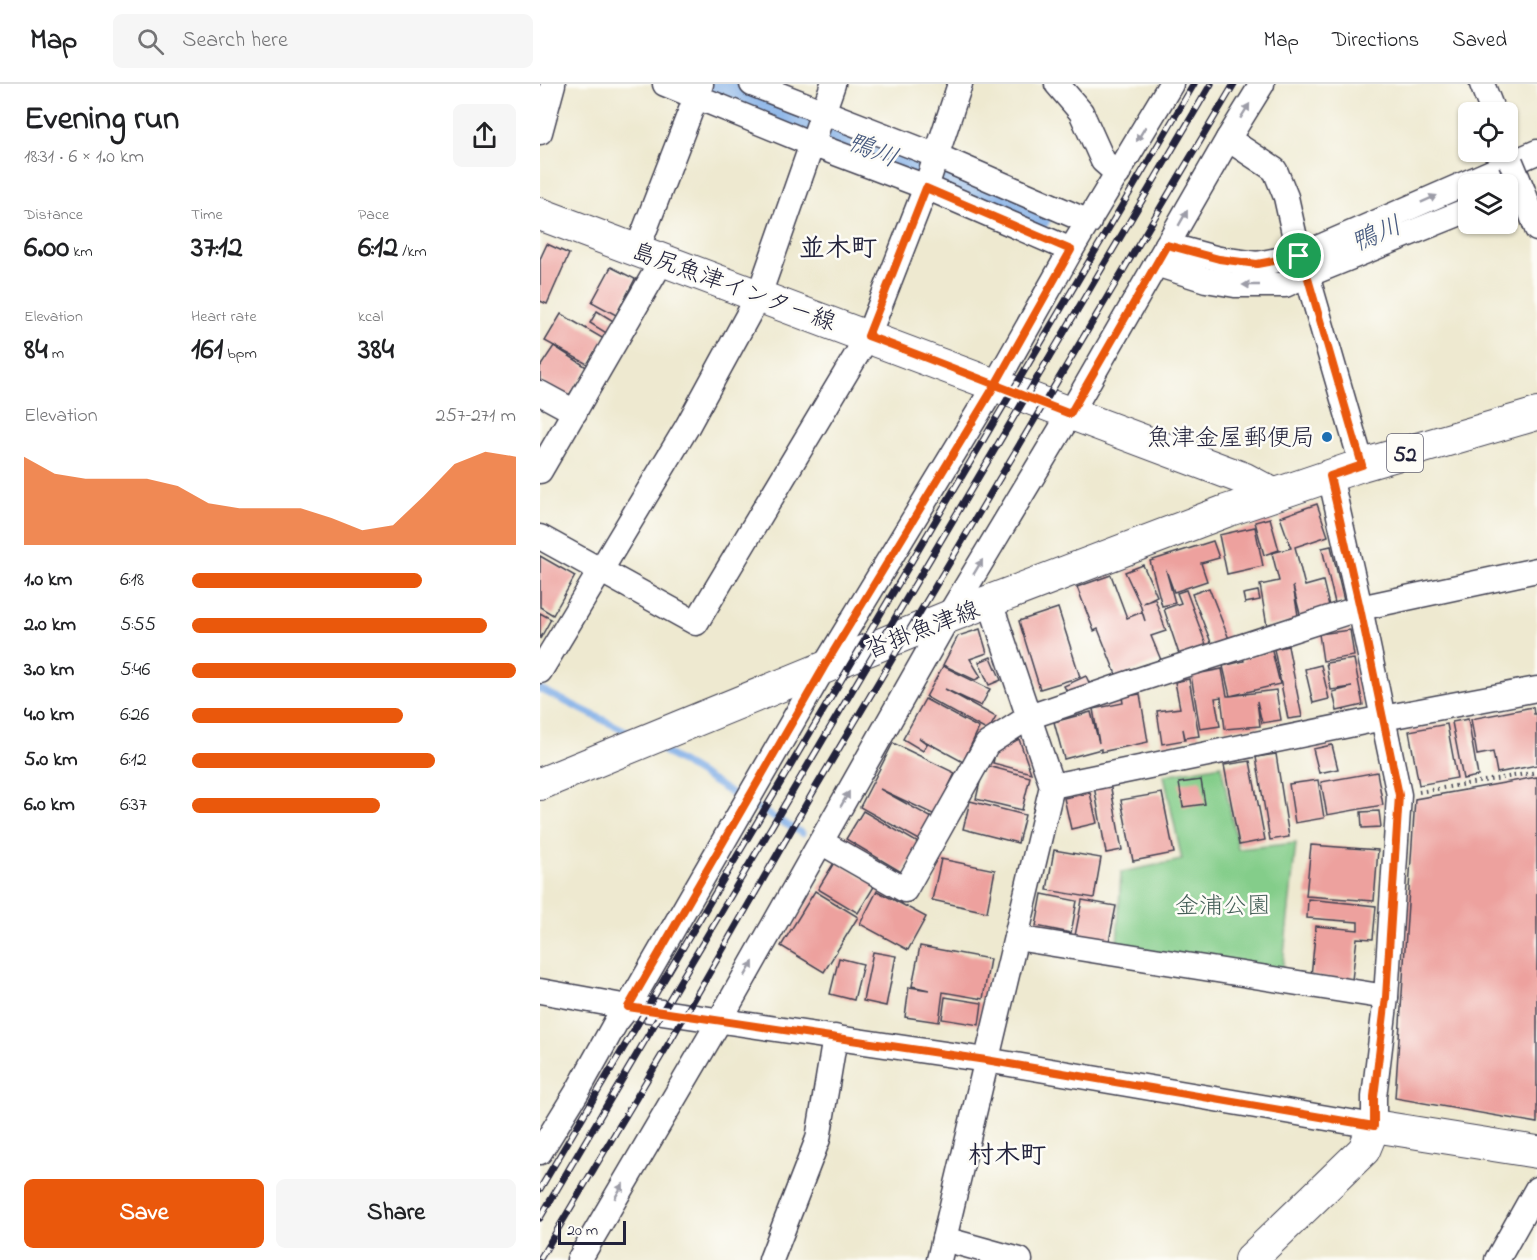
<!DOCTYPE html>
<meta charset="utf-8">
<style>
:root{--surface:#fff;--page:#f6f6f6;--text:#202124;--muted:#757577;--line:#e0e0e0;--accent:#ea580c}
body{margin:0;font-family:"Indie Flower","Klee One",sans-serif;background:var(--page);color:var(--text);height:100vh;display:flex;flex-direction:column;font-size:22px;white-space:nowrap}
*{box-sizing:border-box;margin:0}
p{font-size:20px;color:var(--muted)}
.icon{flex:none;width:33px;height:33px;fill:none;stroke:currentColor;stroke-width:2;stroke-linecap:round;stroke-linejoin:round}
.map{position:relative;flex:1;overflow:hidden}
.sheet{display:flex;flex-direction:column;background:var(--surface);width:540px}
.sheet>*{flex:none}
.tools{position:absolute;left:918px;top:18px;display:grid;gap:12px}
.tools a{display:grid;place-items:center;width:60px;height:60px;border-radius:9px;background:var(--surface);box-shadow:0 2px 4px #0004;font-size:30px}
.scale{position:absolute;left:18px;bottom:15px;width:68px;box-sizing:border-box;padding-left:6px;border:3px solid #22223b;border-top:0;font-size:16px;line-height:21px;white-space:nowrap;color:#22223b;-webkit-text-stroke:4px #fdfcf7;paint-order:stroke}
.pin{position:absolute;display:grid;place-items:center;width:51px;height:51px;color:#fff;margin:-26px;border:3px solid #fff;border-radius:50%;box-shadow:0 2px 6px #0007}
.round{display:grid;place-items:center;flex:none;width:63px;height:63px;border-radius:9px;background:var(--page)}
.headline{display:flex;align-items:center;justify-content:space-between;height:102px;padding:0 24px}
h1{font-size:33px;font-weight:700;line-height:45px}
.metrics{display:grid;grid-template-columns:repeat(3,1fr);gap:9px;height:102px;padding:6px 24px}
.metrics div{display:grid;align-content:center}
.metrics b{font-size:30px;font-weight:700}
.metrics small{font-size:16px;font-weight:400}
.metrics p{font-size:16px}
.chart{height:168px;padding:12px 24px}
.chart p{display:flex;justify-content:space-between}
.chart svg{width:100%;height:108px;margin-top:6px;fill:var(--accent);opacity:.7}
.action{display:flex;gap:12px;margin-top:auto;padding:12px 24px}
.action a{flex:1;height:69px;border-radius:9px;background:var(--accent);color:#fff;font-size:24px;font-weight:700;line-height:69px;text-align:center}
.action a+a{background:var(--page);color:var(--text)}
ul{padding:0 24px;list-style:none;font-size:20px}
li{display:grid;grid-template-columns:96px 72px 1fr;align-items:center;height:45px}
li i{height:15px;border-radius:8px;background:var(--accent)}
header{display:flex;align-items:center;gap:36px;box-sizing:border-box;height:84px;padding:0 30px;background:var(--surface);border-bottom:2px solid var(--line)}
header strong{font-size:28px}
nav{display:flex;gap:33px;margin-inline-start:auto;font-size:21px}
.search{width:420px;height:54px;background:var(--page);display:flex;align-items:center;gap:15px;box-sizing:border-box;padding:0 21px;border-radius:9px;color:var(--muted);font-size:22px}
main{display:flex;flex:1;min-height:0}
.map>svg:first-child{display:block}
.green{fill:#84cd8a;stroke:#537862;stroke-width:1.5}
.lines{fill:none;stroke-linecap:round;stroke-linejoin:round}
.stream{stroke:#7babe6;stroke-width:7}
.river{stroke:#7babe6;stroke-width:40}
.building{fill:#eda19e}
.minor-casing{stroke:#414051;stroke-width:27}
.major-casing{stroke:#414051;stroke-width:34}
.path{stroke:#414051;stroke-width:4;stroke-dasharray:1.5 4.5;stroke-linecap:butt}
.minor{stroke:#fff;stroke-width:24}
.major{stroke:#fff;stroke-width:32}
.rail-casing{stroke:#22223b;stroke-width:7}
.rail{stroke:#fdfcf7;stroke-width:4.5;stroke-dasharray:14;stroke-linecap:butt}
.minor-bridge-casing{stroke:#414051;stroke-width:27;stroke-linecap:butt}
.minor-bridge{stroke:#fff;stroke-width:24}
.oneway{fill:#9c9ca7}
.route-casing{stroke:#fff;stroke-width:12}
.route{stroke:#ea580c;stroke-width:8}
.poi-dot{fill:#1f6fb2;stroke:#fdfcf7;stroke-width:2}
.labels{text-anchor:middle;stroke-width:5;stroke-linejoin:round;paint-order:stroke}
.shield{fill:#fdfcf7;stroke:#646373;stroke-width:1.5}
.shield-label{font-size:22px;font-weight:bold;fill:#22223b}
.street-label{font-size:24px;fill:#22223b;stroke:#fdfcf7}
.poi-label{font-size:24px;fill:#22223b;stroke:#fdfcf7;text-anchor:end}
.park-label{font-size:24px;fill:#445e57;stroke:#fdfcf7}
.water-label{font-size:26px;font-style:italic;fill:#46597f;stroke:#fdfcf7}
.neighbourhood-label{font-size:26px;font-weight:bold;fill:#22223b;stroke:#fdfcf7}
</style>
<header>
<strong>Map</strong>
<div class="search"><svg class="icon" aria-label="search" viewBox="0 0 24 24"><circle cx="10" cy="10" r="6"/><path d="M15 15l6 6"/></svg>Search here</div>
<nav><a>Map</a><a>Directions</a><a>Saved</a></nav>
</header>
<main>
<section class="sheet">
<div class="headline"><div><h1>Evening run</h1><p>18:31 · 6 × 1.0 km</p></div><a class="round"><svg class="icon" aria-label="share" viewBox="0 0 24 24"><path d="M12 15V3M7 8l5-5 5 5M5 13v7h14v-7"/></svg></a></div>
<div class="metrics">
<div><p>Distance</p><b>6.00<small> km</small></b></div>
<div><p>Time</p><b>37:12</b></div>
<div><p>Pace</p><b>6:12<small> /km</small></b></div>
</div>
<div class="metrics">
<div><p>Elevation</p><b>84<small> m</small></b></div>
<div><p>Heart rate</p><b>161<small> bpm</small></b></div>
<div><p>kcal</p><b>384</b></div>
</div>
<div class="chart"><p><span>Elevation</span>257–271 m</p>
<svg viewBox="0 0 160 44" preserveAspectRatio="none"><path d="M0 44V8L10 15L20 17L30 17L40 17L50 20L60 27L70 29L80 29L90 29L100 33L110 38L120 36L130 24L140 11L150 6L160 8V44z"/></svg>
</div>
<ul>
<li><b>1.0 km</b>6:18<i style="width:71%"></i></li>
<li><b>2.0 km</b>5:55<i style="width:91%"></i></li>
<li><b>3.0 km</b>5:46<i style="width:100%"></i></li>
<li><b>4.0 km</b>6:26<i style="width:65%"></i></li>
<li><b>5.0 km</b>6:12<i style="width:75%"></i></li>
<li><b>6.0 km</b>6:37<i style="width:58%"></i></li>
</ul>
<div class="action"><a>Save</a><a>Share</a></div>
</section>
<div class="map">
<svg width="997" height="1176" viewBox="0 0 997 1176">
<rect width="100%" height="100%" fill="#fdfcf7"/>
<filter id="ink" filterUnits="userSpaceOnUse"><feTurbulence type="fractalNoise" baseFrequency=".0167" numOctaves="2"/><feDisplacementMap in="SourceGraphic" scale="12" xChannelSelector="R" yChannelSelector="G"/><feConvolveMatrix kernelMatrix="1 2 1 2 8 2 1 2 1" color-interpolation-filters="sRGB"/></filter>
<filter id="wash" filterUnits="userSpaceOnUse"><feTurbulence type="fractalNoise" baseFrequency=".008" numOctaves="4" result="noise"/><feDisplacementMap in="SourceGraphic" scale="24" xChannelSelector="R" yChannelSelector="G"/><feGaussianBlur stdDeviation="1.35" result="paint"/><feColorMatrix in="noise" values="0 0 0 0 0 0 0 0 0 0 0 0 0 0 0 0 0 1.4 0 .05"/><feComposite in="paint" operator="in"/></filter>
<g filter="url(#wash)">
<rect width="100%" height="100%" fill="#eee9d0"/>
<path class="green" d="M681,681L698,765L756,759L742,889L577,862L581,788L642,776L624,691Z"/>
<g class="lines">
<g class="stream">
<path d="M0,605L94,651"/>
<path d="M115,662L206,718L262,749"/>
</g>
<path class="river" d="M174,0L353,70L492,130"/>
</g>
<g id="blocks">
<g class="building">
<path d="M7,160L29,170L7,220L0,217V175Z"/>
<path d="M71,183L95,195L76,231L52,218Z"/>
<path d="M57,227L75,238L68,250L50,239Z"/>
<path d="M21,230L64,255L49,281L5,257Z"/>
<path d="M14,262L48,284L27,314L0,296V283Z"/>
<path d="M777,420L788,452L755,463L765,502L783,497L790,526L761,534L753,502L759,537L727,542L720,501L739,497L732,469L751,464L740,433Z"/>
<path d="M730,434L739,466L724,471L715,438Z"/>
<path d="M715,443L723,482L687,490L679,451Z"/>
<path d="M673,457L679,474L661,479L667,497L634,508L626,486L635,519L622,522L610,477Z"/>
<path d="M791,462L804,517L795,519L782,464Z"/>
<path d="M0,472L35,492L13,531L0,523Z"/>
<path d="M603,481L617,512L603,519L615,515L626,547L611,552L621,576L577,593L558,545L554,547L537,503L571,491L587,534L602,528L605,537L600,520L585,488Z"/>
<path d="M669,504L689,555L672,561L652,510Z"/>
<path d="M646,506L667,563L640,573L624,525L641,519L637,509Z"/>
<path d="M718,507L720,516L705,519L703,510Z"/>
<path d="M518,524L540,593L500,605L479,537Z"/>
<path d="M0,529L11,535L0,555Z"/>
<path d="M440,545L447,569L430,575L441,593L435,596L403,581L418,552Z"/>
<path d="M810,546L814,572L783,577L779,550Z"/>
<path d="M748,562L762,633L748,635L734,565Z"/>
<path d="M732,567L740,600L690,612L736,606L741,636L722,639L717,617L720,642L685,645L681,613L675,614L680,642L660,645L651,591L682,585L687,612H690L683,582L704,577L703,574Z"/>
<path d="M451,573L461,596L449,601L439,578Z"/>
<path d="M814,575L823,621L797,627L793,608L812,603L791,606L786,579Z"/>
<path d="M781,581L789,615L773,619L765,585Z"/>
<path d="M403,582L450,605L441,622L405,605L456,633L448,647L386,613Z"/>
<path d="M546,592L551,603L530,613L524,602Z"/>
<path d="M649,595L659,652L645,654L643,645L645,656L622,660L617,627L640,624L635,598Z"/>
<path d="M600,610L608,658L561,668V665L524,675L514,638L551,628L559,659L553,625L583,619L582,613Z"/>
<path d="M385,615L439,644L423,678L379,654L387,660L383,667L363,655Z"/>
<path d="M993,623L994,630H997V681L957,689L953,668L937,671L931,635Z"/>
<path d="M928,635L938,692L923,695L912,638Z"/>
<path d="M907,640L917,694L879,701L869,647Z"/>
<path d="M479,655L491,689L453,679L456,666Z"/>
<path d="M353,659L415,689L395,731L340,705L394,735L381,757L320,723Z"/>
<path d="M792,661L798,685L779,689L773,665Z"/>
<path d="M736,670L749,753L730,756L716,673Z"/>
<path d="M710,677L725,756L699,761L684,681Z"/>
<path d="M444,681L490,693L482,726L436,715Z"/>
<path d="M837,688L843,721L787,731L781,698Z"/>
<path d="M997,693V1039L855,1014L875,715Z"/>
<path d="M661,696L665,720L643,723L639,699Z"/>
<path d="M778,696L784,734L755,739L749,700Z"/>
<path d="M570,699L582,766L566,769L554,702Z"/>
<path d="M550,709L557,739L531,745L524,714Z"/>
<path d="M622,709L634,769L593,777L581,716Z"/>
<path d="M430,717L485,731L478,759L423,745Z"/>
<path d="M323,727L380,760L363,789L306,755Z"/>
<path d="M839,727L841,743L822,744L821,728Z"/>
<path d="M771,761L838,766L834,817L766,812Z"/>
<path d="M514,766L561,774L554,814L507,806Z"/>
<path d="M401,775L455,786L447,828L392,816Z"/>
<path d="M295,777L335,801L318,829L278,805Z"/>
<path d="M275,807L318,833L284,888L241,862Z"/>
<path d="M337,807L386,833L368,866L320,840Z"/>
<path d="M502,810L537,817L531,849L496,842Z"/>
<path d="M768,815L836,822L833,855L817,854L812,896L771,892L776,842L818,846V838L767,834Z"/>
<path d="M542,816L576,822L569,858L535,852Z"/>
<path d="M380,862L450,875L443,915L403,908L399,938L365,933L369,903L389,906L372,902Z"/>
<path d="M333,868L356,872L346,922L323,917Z"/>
<path d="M299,874L323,880L314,916L290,910Z"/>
<path d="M405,913L442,919L439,941L402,935Z"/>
</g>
</g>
</g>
<g filter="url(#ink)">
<use href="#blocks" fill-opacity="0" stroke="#414051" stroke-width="1.5"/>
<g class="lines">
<defs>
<g id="minor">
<path d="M125,0L272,60L386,103L531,166"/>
<path d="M212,0L397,72L549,138"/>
<path d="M517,0L541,28L563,77L578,90"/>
<path d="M942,0L953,28"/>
<path d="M0,48L13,0"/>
<path d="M688,55L735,86L746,113L759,172L767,191L822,381"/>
<path d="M983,107L997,145"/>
<path d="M627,161L679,175L717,180L759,172L997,68"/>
<path d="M97,166L161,0"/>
<path d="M616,180L666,196L695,201H745L767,191L928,126"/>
<path d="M0,309L35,328"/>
<path d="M0,387L123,175"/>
<path d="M0,453L156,539L328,252L386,103L420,0"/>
<path d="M0,587L147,343L219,211L293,0"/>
<path d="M512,702L843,634L997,605"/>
<path d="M281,758L365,806L447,660L489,633L589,599L820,524L997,486"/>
<path d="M476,854L846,913"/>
<path d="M0,907L88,923L446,976L834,1042V1013L846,913L859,711L820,524L790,392"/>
<path d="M0,1068L37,1008L76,938L88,923L284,583L455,301L531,166L631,0"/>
<path d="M404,1155L480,1176"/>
<path d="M39,1176L180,936L408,533L530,330L688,55L722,0"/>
<path d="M231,1176L278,1055L295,953"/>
<path d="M399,1176L512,702L450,518"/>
<path d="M957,1176L997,1105"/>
</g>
<g id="major">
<path d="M0,130L705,395L733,410"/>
<path d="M0,700L408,533L686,427L822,381L997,330"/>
<path d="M710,1176L824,1066L834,1042L997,1068"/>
</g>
</defs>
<use href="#minor" class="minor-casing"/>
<use href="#major" class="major-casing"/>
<path class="path" d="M879,708L997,688"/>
<use href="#minor" class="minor"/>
<use href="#major" class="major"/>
<defs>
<g id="rail">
<path d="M0,1105L654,0"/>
<path d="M0,1134L671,0"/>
<path d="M0,1175L129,959L276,703L694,0"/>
</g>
</defs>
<use href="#rail" class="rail-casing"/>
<use href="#rail" class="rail"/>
<defs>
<path id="minor-bridge" d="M971,78L983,107"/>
</defs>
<use href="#minor-bridge" class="minor-bridge-casing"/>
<use href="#minor-bridge" class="minor-bridge"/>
</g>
<defs><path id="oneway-solid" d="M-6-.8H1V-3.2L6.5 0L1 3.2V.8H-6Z" transform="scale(1.5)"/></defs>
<g class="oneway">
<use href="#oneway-solid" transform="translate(705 27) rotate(-58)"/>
<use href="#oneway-solid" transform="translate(601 50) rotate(121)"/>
<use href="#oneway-solid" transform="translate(889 115) rotate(-24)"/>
<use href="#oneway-solid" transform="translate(643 134) rotate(-60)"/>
<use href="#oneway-solid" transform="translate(711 201) rotate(180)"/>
<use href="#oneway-solid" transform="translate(438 483) rotate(-59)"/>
<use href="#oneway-solid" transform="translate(305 715) rotate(-60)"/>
<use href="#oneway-solid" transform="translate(209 885) rotate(-60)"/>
<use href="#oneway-solid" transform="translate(79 1107) rotate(-60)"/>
</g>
</g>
<g class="lines" filter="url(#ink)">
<defs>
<path id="route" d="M759,172L717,180L679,175L627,161L530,330C463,304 396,277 328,252L386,104L531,166L455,301L284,583L88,923L446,976L834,1042V1013L846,913L859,711L820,524L790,392L822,381L767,191L759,172"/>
</defs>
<use href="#route" class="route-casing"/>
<use href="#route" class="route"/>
</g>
<circle class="poi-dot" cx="787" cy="353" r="6"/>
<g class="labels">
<rect class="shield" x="847" y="350" width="36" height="38" rx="4.5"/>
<g class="shield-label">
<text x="865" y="377">52</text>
</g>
<g class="street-label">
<text transform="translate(194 202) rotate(20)" y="8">島尻魚津インター線</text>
<text transform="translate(382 545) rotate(-21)" y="8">沓掛魚津線</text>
</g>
<g class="poi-label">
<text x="775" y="361">魚津金屋郵便局</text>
</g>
<g class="park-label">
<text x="683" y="829">金浦公園</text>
</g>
<g class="water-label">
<text transform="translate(333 65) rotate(22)" y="9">鴨川</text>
<text transform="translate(836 149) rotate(-23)" y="9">鴨川</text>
</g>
<g class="neighbourhood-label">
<text x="298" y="172">並木町</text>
<text x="467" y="1079">村木町</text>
</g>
</g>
</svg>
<div class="tools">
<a><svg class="icon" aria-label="locate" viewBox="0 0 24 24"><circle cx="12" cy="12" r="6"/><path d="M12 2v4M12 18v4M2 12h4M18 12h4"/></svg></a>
<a><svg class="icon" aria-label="layers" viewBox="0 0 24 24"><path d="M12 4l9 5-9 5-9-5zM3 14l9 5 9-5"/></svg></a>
</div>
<div class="scale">20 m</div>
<div class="pin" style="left:759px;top:172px;background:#1e9e55"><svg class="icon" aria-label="arrive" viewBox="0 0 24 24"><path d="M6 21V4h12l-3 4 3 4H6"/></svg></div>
</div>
</main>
